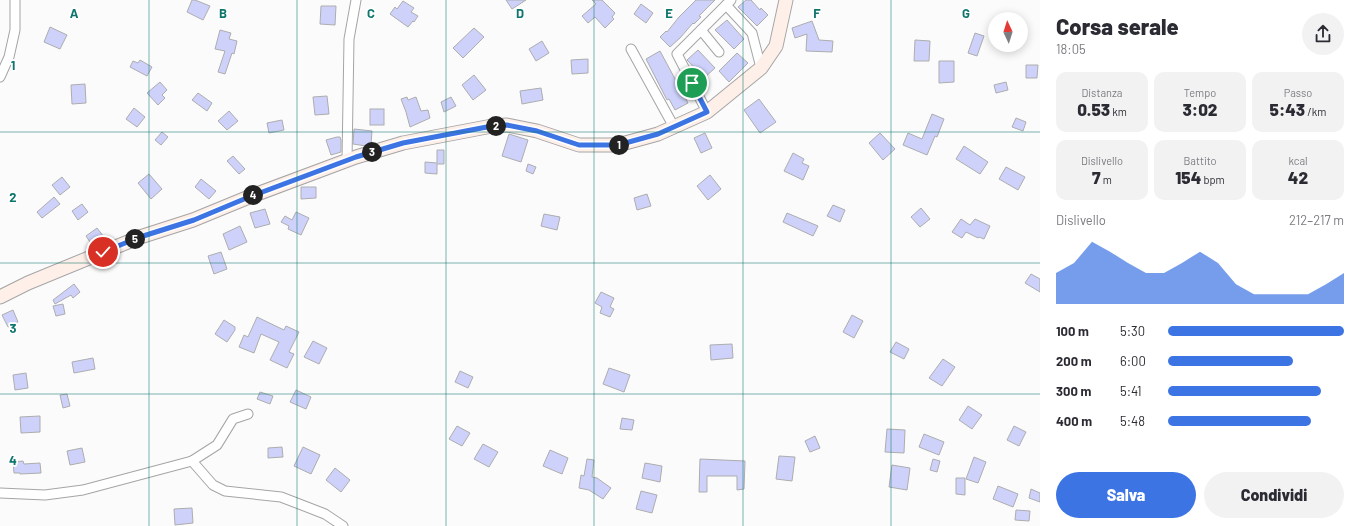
<!DOCTYPE html>
<html lang="it">
<meta charset="utf-8">
<style>
:root{--surface:#fff;--page:#f2f2f3;--text:#2b2b33;--muted:#7c7c81;--accent:#3d74e4}
body{margin:0;font-family:Barlow,sans-serif;background:var(--page);color:var(--text);height:100vh;display:flex;flex-direction:column;font-size:15px;white-space:nowrap}
*{box-sizing:border-box;margin:0}
p{font-size:13px;color:var(--muted)}
.icon{flex:none;width:22px;height:22px;fill:none;stroke:currentColor;stroke-width:2;stroke-linecap:round;stroke-linejoin:round}
.map{position:relative;flex:1;overflow:hidden}
.side{display:flex;flex-direction:column;background:var(--surface);width:320px}
.side>*{flex:none}
.needle{width:26px;rotate:356deg}
.fabs{position:absolute;left:988px;top:12px;display:grid;gap:8px}
.fabs a{display:grid;place-items:center;width:40px;height:40px;border-radius:50%;background:var(--surface);box-shadow:0 2px 10px #0003;font-size:20px}
.pin{position:absolute;display:grid;place-items:center;width:34px;height:34px;color:#fff;margin:-17px;border:2px solid #fff;border-radius:50%;box-shadow:0 1px 4px #0007}
.km{position:absolute;width:20px;height:20px;margin:-10px;border-radius:50%;background:#222;color:#fff;font-size:11px;line-height:20px;text-align:center}
.round{display:grid;place-items:center;flex:none;width:42px;height:42px;border-radius:21px;background:var(--page)}
.overview{display:flex;align-items:center;justify-content:space-between;height:68px;padding:0 16px}
h1{font-size:22px;font-weight:800;line-height:30px}
.metrics{display:grid;grid-template-columns:repeat(3,1fr);gap:6px;height:68px;padding:4px 16px}
.metrics div{display:grid;align-content:center;border-radius:10px;background:var(--page);text-align:center}
.metrics b{font-size:17px;font-weight:800}
.metrics small{font-size:11px;font-weight:400}
.metrics p{font-size:11px}
.chart{height:112px;padding:8px 16px}
.chart p{display:flex;justify-content:space-between}
.chart svg{width:100%;height:72px;margin-top:4px;fill:var(--accent);opacity:.7}
.action{display:flex;gap:8px;margin-top:auto;padding:8px 16px}
.action a{flex:1;height:46px;border-radius:24px;background:var(--accent);color:#fff;font-size:16px;font-weight:800;line-height:46px;text-align:center}
.action a+a{background:var(--page);color:var(--text)}
ul{padding:0 16px;list-style:none;font-size:13px}
li{display:grid;grid-template-columns:64px 48px 1fr;align-items:center;height:30px}
li i{height:10px;border-radius:5px;background:var(--accent)}
main{display:flex;flex:1;min-height:0}
.map>svg:first-child{display:block}
.building{fill:#ced2fb;stroke:#adadae}
.lines{fill:none;stroke-linecap:round;stroke-linejoin:round}
.street-casing{stroke:#a5a5a6;stroke-width:11}
.secondary-casing{stroke:#a5a5a6;stroke-width:15}
.street{stroke:#fff;stroke-width:9}
.secondary{stroke:#feefe8;stroke-width:13}
.route-casing{stroke:#fff;stroke-width:8}
.route{stroke:#3d74e4;stroke-width:5}
.grid{fill:none;stroke:#0f766e;stroke-width:1;stroke-opacity:0.55}
.grid-label{font-size:13px;text-anchor:middle;font-weight:bold;fill:#0f766e;stroke:#fff;stroke-width:3.5;stroke-linejoin:round;paint-order:stroke}
</style>
<main>
<div class="map">
<svg width="1040" height="526" viewBox="0 0 1040 526">
<rect width="100%" height="100%" fill="#fbfbfc"/>
<g class="building">
<path d="M192,0H195L210,6L203,20L187,12Z"/>
<path d="M506,0H526L512,9Z"/>
<path d="M592,0H602L615,13L612,17L614,19L605,28L595,17L588,23L582,16L596,4Z"/>
<path d="M696,0H715L699,16L701,17L694,24L693,23L680,38L670,47L660,37L666,31L667,32L679,17Z"/>
<path d="M746,0H751L760,10L761,8L768,15L757,26L738,7Z"/>
<path d="M403,1L414,8L411,12L418,16L414,22L413,21L408,27L390,14L395,7L397,9Z"/>
<path d="M641,4L653,13L646,23L634,14Z"/>
<path d="M321,6H336L335,25L320,24Z"/>
<path d="M727,20L744,39L734,49L715,30Z"/>
<path d="M812,21L819,40L833,41L832,52L806,51L807,34L795,38L792,28Z"/>
<path d="M50,27L67,35L60,49L44,42Z"/>
<path d="M474,28L484,37L463,58L453,48Z"/>
<path d="M220,30L231,33L229,39L237,41L234,54L232,53L225,74L218,72L225,51L215,49Z"/>
<path d="M975,33L984,36L977,56L968,53Z"/>
<path d="M915,40L930,41L929,61H914Z"/>
<path d="M542,41L549,53L536,61L529,49Z"/>
<path d="M698,50L715,68L704,78L687,60Z"/>
<path d="M660,51L688,103L675,110L669,99L667,100L646,59Z"/>
<path d="M737,53L748,63L729,82L719,71Z"/>
<path d="M588,59V73L572,74L571,60Z"/>
<path d="M140,60L152,67L147,76L130,67L133,61L138,63Z"/>
<path d="M939,61H954V82L939,83Z"/>
<path d="M1026,65H1038L1037,78H1026Z"/>
<path d="M474,75L486,90L473,100L462,85Z"/>
<path d="M160,82L167,90L162,95L165,98L158,105L147,93Z"/>
<path d="M1006,82L1008,90L996,93L994,85Z"/>
<path d="M85,84L86,103L72,104L71,85Z"/>
<path d="M541,88L543,100L522,104L520,91Z"/>
<path d="M198,93L212,103L207,111L192,100Z"/>
<path d="M327,96L329,114L315,115L313,97Z"/>
<path d="M407,97L408,100L416,97L421,111L428,110L430,118L410,127L406,112L401,99Z"/>
<path d="M451,97L456,106L444,112L441,102Z"/>
<path d="M759,99L776,122L760,133L744,110Z"/>
<path d="M134,108L145,117L137,127L126,119Z"/>
<rect x="370" y="109" width="14" height="16"/>
<path d="M229,111L238,121L227,130L218,121Z"/>
<path d="M932,114L944,119L937,137L935,136L927,155L903,145L908,133L922,139Z"/>
<path d="M1016,118L1026,122L1023,131L1012,127Z"/>
<path d="M282,120L284,130L269,133L267,123Z"/>
<path d="M354,129L372,131L371,144L366,146L353,144Z"/>
<path d="M162,132L168,137L161,145L155,140Z"/>
<path d="M705,133L712,148L701,153L694,138Z"/>
<path d="M880,133L895,149L883,160L869,143Z"/>
<path d="M509,134L528,140L521,162L502,156Z"/>
<path d="M337,137H340L341,140V152L331,155L326,140Z"/>
<path d="M964,146L988,162L980,174L956,159Z"/>
<path d="M437,150H444V164H437V174L425,173V162L437,163Z"/>
<path d="M793,153L804,159L802,163L809,166L803,180L784,171Z"/>
<path d="M233,156L245,169L239,174L227,161Z"/>
<path d="M528,164L536,167L533,174L526,171Z"/>
<path d="M1006,167L1025,177L1018,190L999,179Z"/>
<path d="M149,174L162,189L151,199L138,183Z"/>
<path d="M710,175L721,189L708,200L697,186Z"/>
<path d="M62,177L70,187L60,195L52,185Z"/>
<path d="M201,179L216,191L209,199L195,187Z"/>
<path d="M301,187H316V198L301,199Z"/>
<path d="M647,194L651,206L637,210L634,198Z"/>
<path d="M54,197L60,204L42,218L37,212Z"/>
<path d="M82,204L88,212L78,220L72,211Z"/>
<path d="M833,205L845,210L840,222L827,216Z"/>
<path d="M921,208L930,219L920,227L911,217Z"/>
<path d="M265,209L270,224L255,228L250,213Z"/>
<path d="M296,212L309,218L301,235L288,229L289,226L281,222L285,216L292,220Z"/>
<path d="M787,213L818,226L813,236L783,222Z"/>
<path d="M544,214L560,217L557,230L541,226Z"/>
<path d="M961,219L970,225L975,219L990,226L984,239L979,237L978,238L966,232L962,238L952,232Z"/>
<path d="M240,226L247,242L229,250L223,234Z"/>
<path d="M97,228L104,237L92,245L86,236Z"/>
<path d="M221,252L227,269L214,274L208,256Z"/>
<path d="M1031,274L1040,279V292L1025,283Z"/>
<path d="M74,284L80,292L73,298L71,295L55,304L53,300Z"/>
<path d="M601,292L614,298L610,307L614,309L610,317L600,313L602,307L595,303Z"/>
<path d="M63,304L65,314L56,316L53,306Z"/>
<path d="M13,310L18,322L8,327L2,315Z"/>
<path d="M852,315L863,321L854,338L843,332Z"/>
<path d="M257,317L284,330L286,326L299,332L289,352L294,354L287,368L270,360L279,342L261,334L254,353L239,347L244,335L248,337Z"/>
<path d="M224,320L235,327V330L227,342L215,334Z"/>
<path d="M313,341L327,348L319,364L304,357Z"/>
<path d="M896,342L909,349L904,359L890,352Z"/>
<path d="M732,344L733,358L711,360L710,345Z"/>
<path d="M93,358L95,369L74,373L72,362Z"/>
<path d="M943,359L955,367L942,386L929,378Z"/>
<path d="M609,368L630,375L624,392L603,384Z"/>
<path d="M460,371L473,377L468,388L455,382Z"/>
<path d="M26,373L28,388L15,390L13,375Z"/>
<path d="M296,390L311,397L306,409L290,402Z"/>
<path d="M260,392L273,396L270,404L257,399Z"/>
<path d="M67,394L70,406L63,408L60,395Z"/>
<path d="M968,406L982,415L972,429L959,420Z"/>
<path d="M40,416V432L21,433L20,417Z"/>
<path d="M622,418L634,420L632,430L620,429Z"/>
<path d="M457,426L470,433L462,446L449,439Z"/>
<path d="M1014,426L1026,432L1019,446L1007,440Z"/>
<path d="M887,429L905,430L904,453L885,452Z"/>
<path d="M924,434L944,442L939,455L919,447Z"/>
<path d="M815,436L820,448L810,452L805,441Z"/>
<path d="M483,444L498,452L489,467L474,459Z"/>
<path d="M282,447L283,457L268,458V448Z"/>
<path d="M303,447L320,455L311,474L294,466Z"/>
<path d="M82,448L85,462L70,465L67,451Z"/>
<path d="M550,450L568,458L562,474L543,466Z"/>
<path d="M779,456L795,457L792,481L776,479Z"/>
<path d="M974,457L986,462L978,483L966,479Z"/>
<path d="M587,459L594,460L592,477L597,478L611,488L603,499L589,490L579,488L581,475L584,476Z"/>
<path d="M700,459L745,461L744,489L737,490V476H707V492H699Z"/>
<path d="M933,459L940,461L937,472L930,470Z"/>
<path d="M23,461L24,464L40,463L41,473L20,474V473H14L13,462Z"/>
<path d="M645,463L662,466L660,482L642,478Z"/>
<path d="M892,465L910,468L907,490L889,487Z"/>
<path d="M335,468L350,480L341,492L326,480Z"/>
<path d="M956,478H965V495L956,494Z"/>
<path d="M998,486L1018,494L1013,507L993,499Z"/>
<path d="M1031,489L1040,493V502L1029,498Z"/>
<path d="M641,491L657,495L652,513L636,509Z"/>
<path d="M192,508L193,523L175,525L174,509Z"/>
<path d="M1016,510L1030,511L1029,521L1015,520Z"/>
</g>
<g class="lines">
<defs>
<g id="street">
<path d="M726,5L752,33L761,68"/>
<path d="M701,30L719,52"/>
<path d="M631,49L674,127"/>
<path d="M0,77L9,57L15,30V0"/>
<path d="M707,112L677,54L731,0"/>
<path d="M347,160L349,39L356,0"/>
<path d="M192,461L213,485L225,491L281,497L325,514L343,526"/>
<path d="M0,493L45,495L83,490L192,461L217,445L233,419L248,414"/>
</g>
<path id="secondary" d="M0,297L28,283L140,237L193,220L249,197L356,157L403,143L492,126L507,125L537,131L579,145H618L658,134L707,112L761,68L776,46L786,0"/>
</defs>
<use href="#street" class="street-casing"/>
<use href="#secondary" class="secondary-casing"/>
<use href="#street" class="street"/>
<use href="#secondary" class="secondary"/>
</g>
<g class="lines">
<defs>
<path id="route" d="M103,252L140,237L194,220L249,197L356,157L403,143L492,126L507,125L537,131L579,145H618L658,134L707,112L692,83"/>
</defs>
<use href="#route" class="route-casing"/>
<use href="#route" class="route"/>
</g>
<path class="grid" d="M149,0V526M297,0V526M446,0V526M594,0V526M743,0V526M891,0V526M0,132H1040M0,263H1040M0,394H1040"/>
<g class="grid-label">
<text x="74" y="18">A</text>
<text x="223" y="18">B</text>
<text x="371" y="18">C</text>
<text x="520" y="18">D</text>
<text x="669" y="18">E</text>
<text x="817" y="18">F</text>
<text x="966" y="18">G</text>
<text x="13" y="70">1</text>
<text x="13" y="202">2</text>
<text x="13" y="333">3</text>
<text x="13" y="465">4</text>
</g>
</svg>
<div class="fabs">
<a><svg class="needle" viewBox="-14 -14 28 28"><path d="M0-13l5 13h-10z" fill="#e53935"/><path d="M0 13l5-13h-10z" fill="#7c7c81"/></svg></a>
</div>
<div class="pin" style="left:692px;top:83px;background:#1e9e55"><svg class="icon" aria-label="arrive" viewBox="0 0 24 24"><path d="M6 21V4h12l-3 4 3 4H6"/></svg></div>
<div class="pin" style="left:103px;top:252px;background:#d93025"><svg class="icon" aria-label="check" viewBox="0 0 24 24"><path d="M5 12l5 5 9-10"/></svg></div>
<b class="km" style="left:619px;top:145px">1</b>
<b class="km" style="left:496px;top:126px">2</b>
<b class="km" style="left:372px;top:152px">3</b>
<b class="km" style="left:253px;top:195px">4</b>
<b class="km" style="left:135px;top:239px">5</b>
</div>
<section class="side">
<div class="overview"><div><h1>Corsa serale</h1><p>18:05</p></div><a class="round"><svg class="icon" aria-label="share" viewBox="0 0 24 24"><path d="M12 15V3M7 8l5-5 5 5M5 13v7h14v-7"/></svg></a></div>
<div class="metrics">
<div><p>Distanza</p><b>0.53<small> km</small></b></div>
<div><p>Tempo</p><b>3:02</b></div>
<div><p>Passo</p><b>5:43<small> /km</small></b></div>
</div>
<div class="metrics">
<div><p>Dislivello</p><b>7<small> m</small></b></div>
<div><p>Battito</p><b>154<small> bpm</small></b></div>
<div><p>kcal</p><b>42</b></div>
</div>
<div class="chart"><p><span>Dislivello</span>212–217 m</p>
<svg viewBox="0 0 160 44" preserveAspectRatio="none"><path d="M0 44V25L10 19L20 6L30 12L40 19L50 25L60 25L70 19L80 12L90 19L100 32L110 38L120 38L130 38L140 38L150 32L160 25V44z"/></svg>
</div>
<ul>
<li><b>100 m</b>5:30<i style="width:100%"></i></li>
<li><b>200 m</b>6:00<i style="width:71%"></i></li>
<li><b>300 m</b>5:41<i style="width:87%"></i></li>
<li><b>400 m</b>5:48<i style="width:81%"></i></li>
</ul>
<div class="action"><a>Salva</a><a>Condividi</a></div>
</section>
</main>
